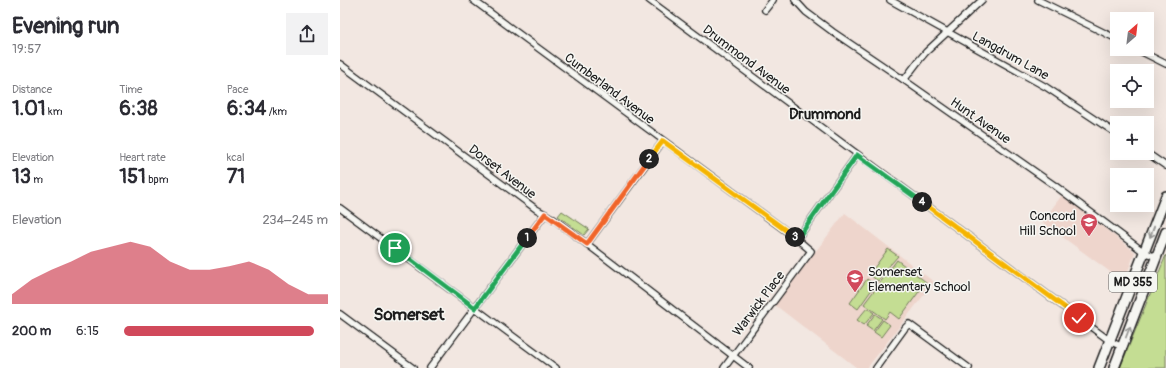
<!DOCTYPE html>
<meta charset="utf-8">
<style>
:root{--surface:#fff;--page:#f2f2f3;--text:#2b2b33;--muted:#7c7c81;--accent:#d1495b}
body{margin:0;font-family:Pangolin,sans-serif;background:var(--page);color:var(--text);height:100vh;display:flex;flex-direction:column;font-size:15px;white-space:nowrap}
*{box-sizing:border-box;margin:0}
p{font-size:13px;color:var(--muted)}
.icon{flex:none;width:22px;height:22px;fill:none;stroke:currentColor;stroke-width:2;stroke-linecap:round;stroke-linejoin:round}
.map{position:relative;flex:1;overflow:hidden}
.details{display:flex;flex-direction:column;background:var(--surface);width:340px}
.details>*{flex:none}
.needle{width:26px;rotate:28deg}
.fabs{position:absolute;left:770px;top:12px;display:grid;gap:8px}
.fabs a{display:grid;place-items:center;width:44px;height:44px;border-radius:0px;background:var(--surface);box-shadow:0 4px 16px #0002;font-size:20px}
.pin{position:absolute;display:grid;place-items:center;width:34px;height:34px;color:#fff;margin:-17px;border:2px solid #fff;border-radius:50%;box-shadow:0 1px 4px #0007}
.km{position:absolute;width:20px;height:20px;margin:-10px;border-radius:50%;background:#222;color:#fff;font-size:11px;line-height:20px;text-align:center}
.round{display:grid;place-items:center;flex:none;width:42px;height:42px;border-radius:0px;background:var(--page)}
.summary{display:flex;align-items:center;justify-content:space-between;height:68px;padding:0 12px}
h1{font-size:22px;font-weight:700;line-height:30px}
.figures{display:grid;grid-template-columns:repeat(3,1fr);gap:6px;height:68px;padding:4px 12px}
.figures div{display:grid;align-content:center}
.figures b{font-size:20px;font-weight:700}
.figures small{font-size:11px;font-weight:400}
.figures p{font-size:11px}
.chart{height:112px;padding:8px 12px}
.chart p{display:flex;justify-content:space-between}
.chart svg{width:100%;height:72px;margin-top:4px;fill:var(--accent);opacity:.7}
ul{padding:0 12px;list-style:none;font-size:13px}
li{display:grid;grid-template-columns:64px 48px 1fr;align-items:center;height:30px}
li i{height:10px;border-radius:5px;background:var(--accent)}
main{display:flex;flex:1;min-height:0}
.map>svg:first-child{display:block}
.built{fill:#eed5cc}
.green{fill:#c4dd93;stroke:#707c58}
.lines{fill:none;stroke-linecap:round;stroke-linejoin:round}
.minor-casing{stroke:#1c1c1c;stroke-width:8}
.primary-casing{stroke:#1c1c1c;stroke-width:12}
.minor{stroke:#f6f6f2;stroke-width:5.5}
.primary{stroke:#f6f6f2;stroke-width:9}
.oneway{stroke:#949492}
.split-1-casing{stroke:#fff;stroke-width:8}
.split-2-casing{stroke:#fff;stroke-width:8}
.split-3-casing{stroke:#fff;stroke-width:8}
.split-4-casing{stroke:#fff;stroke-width:8}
.split-5-casing{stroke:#fff;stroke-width:8}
.split-1{stroke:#22a559;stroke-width:5}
.split-2{stroke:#f0652b;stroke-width:5}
.split-3{stroke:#f5b400;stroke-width:5}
.split-4{stroke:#22a559;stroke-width:5}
.split-5{stroke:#f5b400;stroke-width:5}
.labels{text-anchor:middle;stroke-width:3;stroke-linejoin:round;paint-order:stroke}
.shield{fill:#f6f6f2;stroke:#5d5d5c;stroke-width:1}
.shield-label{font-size:12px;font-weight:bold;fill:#1c1c1c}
.street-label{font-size:13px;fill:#1c1c1c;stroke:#f6f6f2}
.poi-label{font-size:13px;fill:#1c1c1c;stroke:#f6f6f2;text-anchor:end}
.quarter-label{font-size:15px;font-weight:bold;fill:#1c1c1c;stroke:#f6f6f2}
.district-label{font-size:17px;font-weight:bold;fill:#1c1c1c;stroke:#f6f6f2}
</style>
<main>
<section class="details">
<div class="summary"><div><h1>Evening run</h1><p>19:57</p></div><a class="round"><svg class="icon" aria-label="share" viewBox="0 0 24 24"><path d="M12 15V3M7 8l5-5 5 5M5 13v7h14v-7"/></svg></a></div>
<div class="figures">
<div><p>Distance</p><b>1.01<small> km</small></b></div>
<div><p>Time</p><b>6:38</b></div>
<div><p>Pace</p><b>6:34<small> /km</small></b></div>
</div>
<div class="figures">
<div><p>Elevation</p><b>13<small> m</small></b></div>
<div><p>Heart rate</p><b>151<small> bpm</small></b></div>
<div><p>kcal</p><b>71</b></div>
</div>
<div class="chart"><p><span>Elevation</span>234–245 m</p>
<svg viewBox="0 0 160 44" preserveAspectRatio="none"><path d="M0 44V38L10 29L20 23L30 18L40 12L50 9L60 6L70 9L80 18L90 23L100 23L110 21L120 18L130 23L140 32L150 38L160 38V44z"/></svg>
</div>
<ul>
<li><b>200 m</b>6:15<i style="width:93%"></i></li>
</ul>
</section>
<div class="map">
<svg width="826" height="368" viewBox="0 0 826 368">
<rect width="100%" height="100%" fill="#f2e7e1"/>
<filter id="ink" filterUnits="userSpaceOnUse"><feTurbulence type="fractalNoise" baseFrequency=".025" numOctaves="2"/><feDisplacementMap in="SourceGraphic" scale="8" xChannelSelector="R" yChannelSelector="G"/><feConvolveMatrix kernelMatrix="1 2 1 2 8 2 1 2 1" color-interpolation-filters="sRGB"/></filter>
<g filter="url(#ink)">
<g class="built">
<path d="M722,195L795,252L784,282L702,222Z"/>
<path d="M505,213L594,282L527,368H517L435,305L479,247Z"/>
</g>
<g class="green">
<path d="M222,211L249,229L244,235L218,216Z"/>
<path d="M548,249L558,256L551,264H550L546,269L547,270L538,281L531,276V272Z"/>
<path d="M826,255V368H780Z"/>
<path d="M557,260L586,282L559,319L550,312L545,319L524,304Z"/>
<path d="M527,279L535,285L518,309L510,303Z"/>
<path d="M527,308L534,313L524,325L517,320Z"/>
<path d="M535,314L542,319L533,331L526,326Z"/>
<path d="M543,320L550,325L541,337L534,332Z"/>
</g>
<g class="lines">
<defs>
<g id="minor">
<path d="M133,0L457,239L471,251L384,368"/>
<path d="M309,0L770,341L782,347"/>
<path d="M455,0L466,12L493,32L564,80L714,185L804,252L816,257"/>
<path d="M550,0L706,87L777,134"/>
<path d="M698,0L777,39"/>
<path d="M425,10L433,0"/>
<path d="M796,49L826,64"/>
<path d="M0,64L196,209L212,218L247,244L409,368"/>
<path d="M564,80L580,59L586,52L642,0"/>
<path d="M807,153L826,166"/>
<path d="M0,208L216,368"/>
<path d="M457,239L517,155"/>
<path d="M247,244L323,141"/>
<path d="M0,314L73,368"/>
<path d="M90,368L205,214"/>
<path d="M536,368L565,328L569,324L629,368"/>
</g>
<g id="primary">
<path d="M759,368L826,196"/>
<path d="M774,368L826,232"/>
</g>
</defs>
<use href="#minor" class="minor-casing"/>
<use href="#primary" class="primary-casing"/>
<use href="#minor" class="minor"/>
<use href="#primary" class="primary"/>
</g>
<defs><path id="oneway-shaft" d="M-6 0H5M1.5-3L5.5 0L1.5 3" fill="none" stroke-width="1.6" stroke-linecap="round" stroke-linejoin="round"/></defs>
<g class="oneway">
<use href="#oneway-shaft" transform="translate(812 232) rotate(111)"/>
<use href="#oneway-shaft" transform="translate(788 332) rotate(-69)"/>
</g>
</g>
<g class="lines" filter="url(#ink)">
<defs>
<path id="split-1" d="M55,248L135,308L187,238"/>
<path id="split-2" d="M187,238L205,214L247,244L309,159"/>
<path id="split-3" d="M309,159L323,141L455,237"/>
<path id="split-4" d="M455,237L457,239L517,155L582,202"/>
<path id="split-5" d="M582,202L739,318"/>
</defs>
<use href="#split-1" class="split-1-casing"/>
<use href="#split-2" class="split-2-casing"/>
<use href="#split-3" class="split-3-casing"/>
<use href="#split-4" class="split-4-casing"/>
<use href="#split-5" class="split-5-casing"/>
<use href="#split-1" class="split-1"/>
<use href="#split-2" class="split-2"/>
<use href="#split-3" class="split-3"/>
<use href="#split-4" class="split-4"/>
<use href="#split-5" class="split-5"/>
</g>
<defs>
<symbol id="school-pin" viewBox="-11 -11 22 30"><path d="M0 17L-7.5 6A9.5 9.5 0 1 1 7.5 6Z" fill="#d1495b" stroke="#f6f6f2"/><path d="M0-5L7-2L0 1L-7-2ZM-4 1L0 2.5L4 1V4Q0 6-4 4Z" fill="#fff"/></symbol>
</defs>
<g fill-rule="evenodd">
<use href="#school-pin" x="739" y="212" width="20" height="27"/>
<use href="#school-pin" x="505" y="268" width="20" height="27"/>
</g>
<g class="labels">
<rect class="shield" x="769" y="272" width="48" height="20" rx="3"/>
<g class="shield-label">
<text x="793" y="286">MD 355</text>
</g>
<g class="street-label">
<text transform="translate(671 55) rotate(29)" y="5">Langdrum Lane</text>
<text transform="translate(407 59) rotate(37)" y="5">Drummond Avenue</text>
<text transform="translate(270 88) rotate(37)" y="5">Cumberland Avenue</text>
<text transform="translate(641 120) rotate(35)" y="5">Hunt Avenue</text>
<text transform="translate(163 171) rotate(37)" y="5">Dorset Avenue</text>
<text transform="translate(418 303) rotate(-53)" y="5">Warwick Place</text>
</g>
<g class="poi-label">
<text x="736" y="220">Concord<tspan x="736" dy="15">Hill School</tspan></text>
<text x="528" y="276" text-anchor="start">Somerset<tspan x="528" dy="15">Elementary School</tspan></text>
</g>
<g class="quarter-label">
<text x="485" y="119">Drummond</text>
</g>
<g class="district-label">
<text x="69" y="320">Somerset</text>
</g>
</g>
</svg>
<div class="fabs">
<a><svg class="needle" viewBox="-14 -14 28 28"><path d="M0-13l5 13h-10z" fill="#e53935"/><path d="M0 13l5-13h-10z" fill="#7c7c81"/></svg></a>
<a><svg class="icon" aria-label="locate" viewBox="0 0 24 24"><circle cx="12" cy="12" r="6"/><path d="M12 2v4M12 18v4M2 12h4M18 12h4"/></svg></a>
<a>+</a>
<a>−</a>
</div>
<div class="pin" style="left:55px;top:248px;background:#1e9e55"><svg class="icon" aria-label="arrive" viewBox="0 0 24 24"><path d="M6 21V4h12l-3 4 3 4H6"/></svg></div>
<div class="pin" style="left:739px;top:318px;background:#d93025"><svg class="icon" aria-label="check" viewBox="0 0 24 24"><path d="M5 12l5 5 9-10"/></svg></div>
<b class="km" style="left:187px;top:238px">1</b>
<b class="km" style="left:309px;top:159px">2</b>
<b class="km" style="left:455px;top:237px">3</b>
<b class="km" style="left:582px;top:202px">4</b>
</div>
</main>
